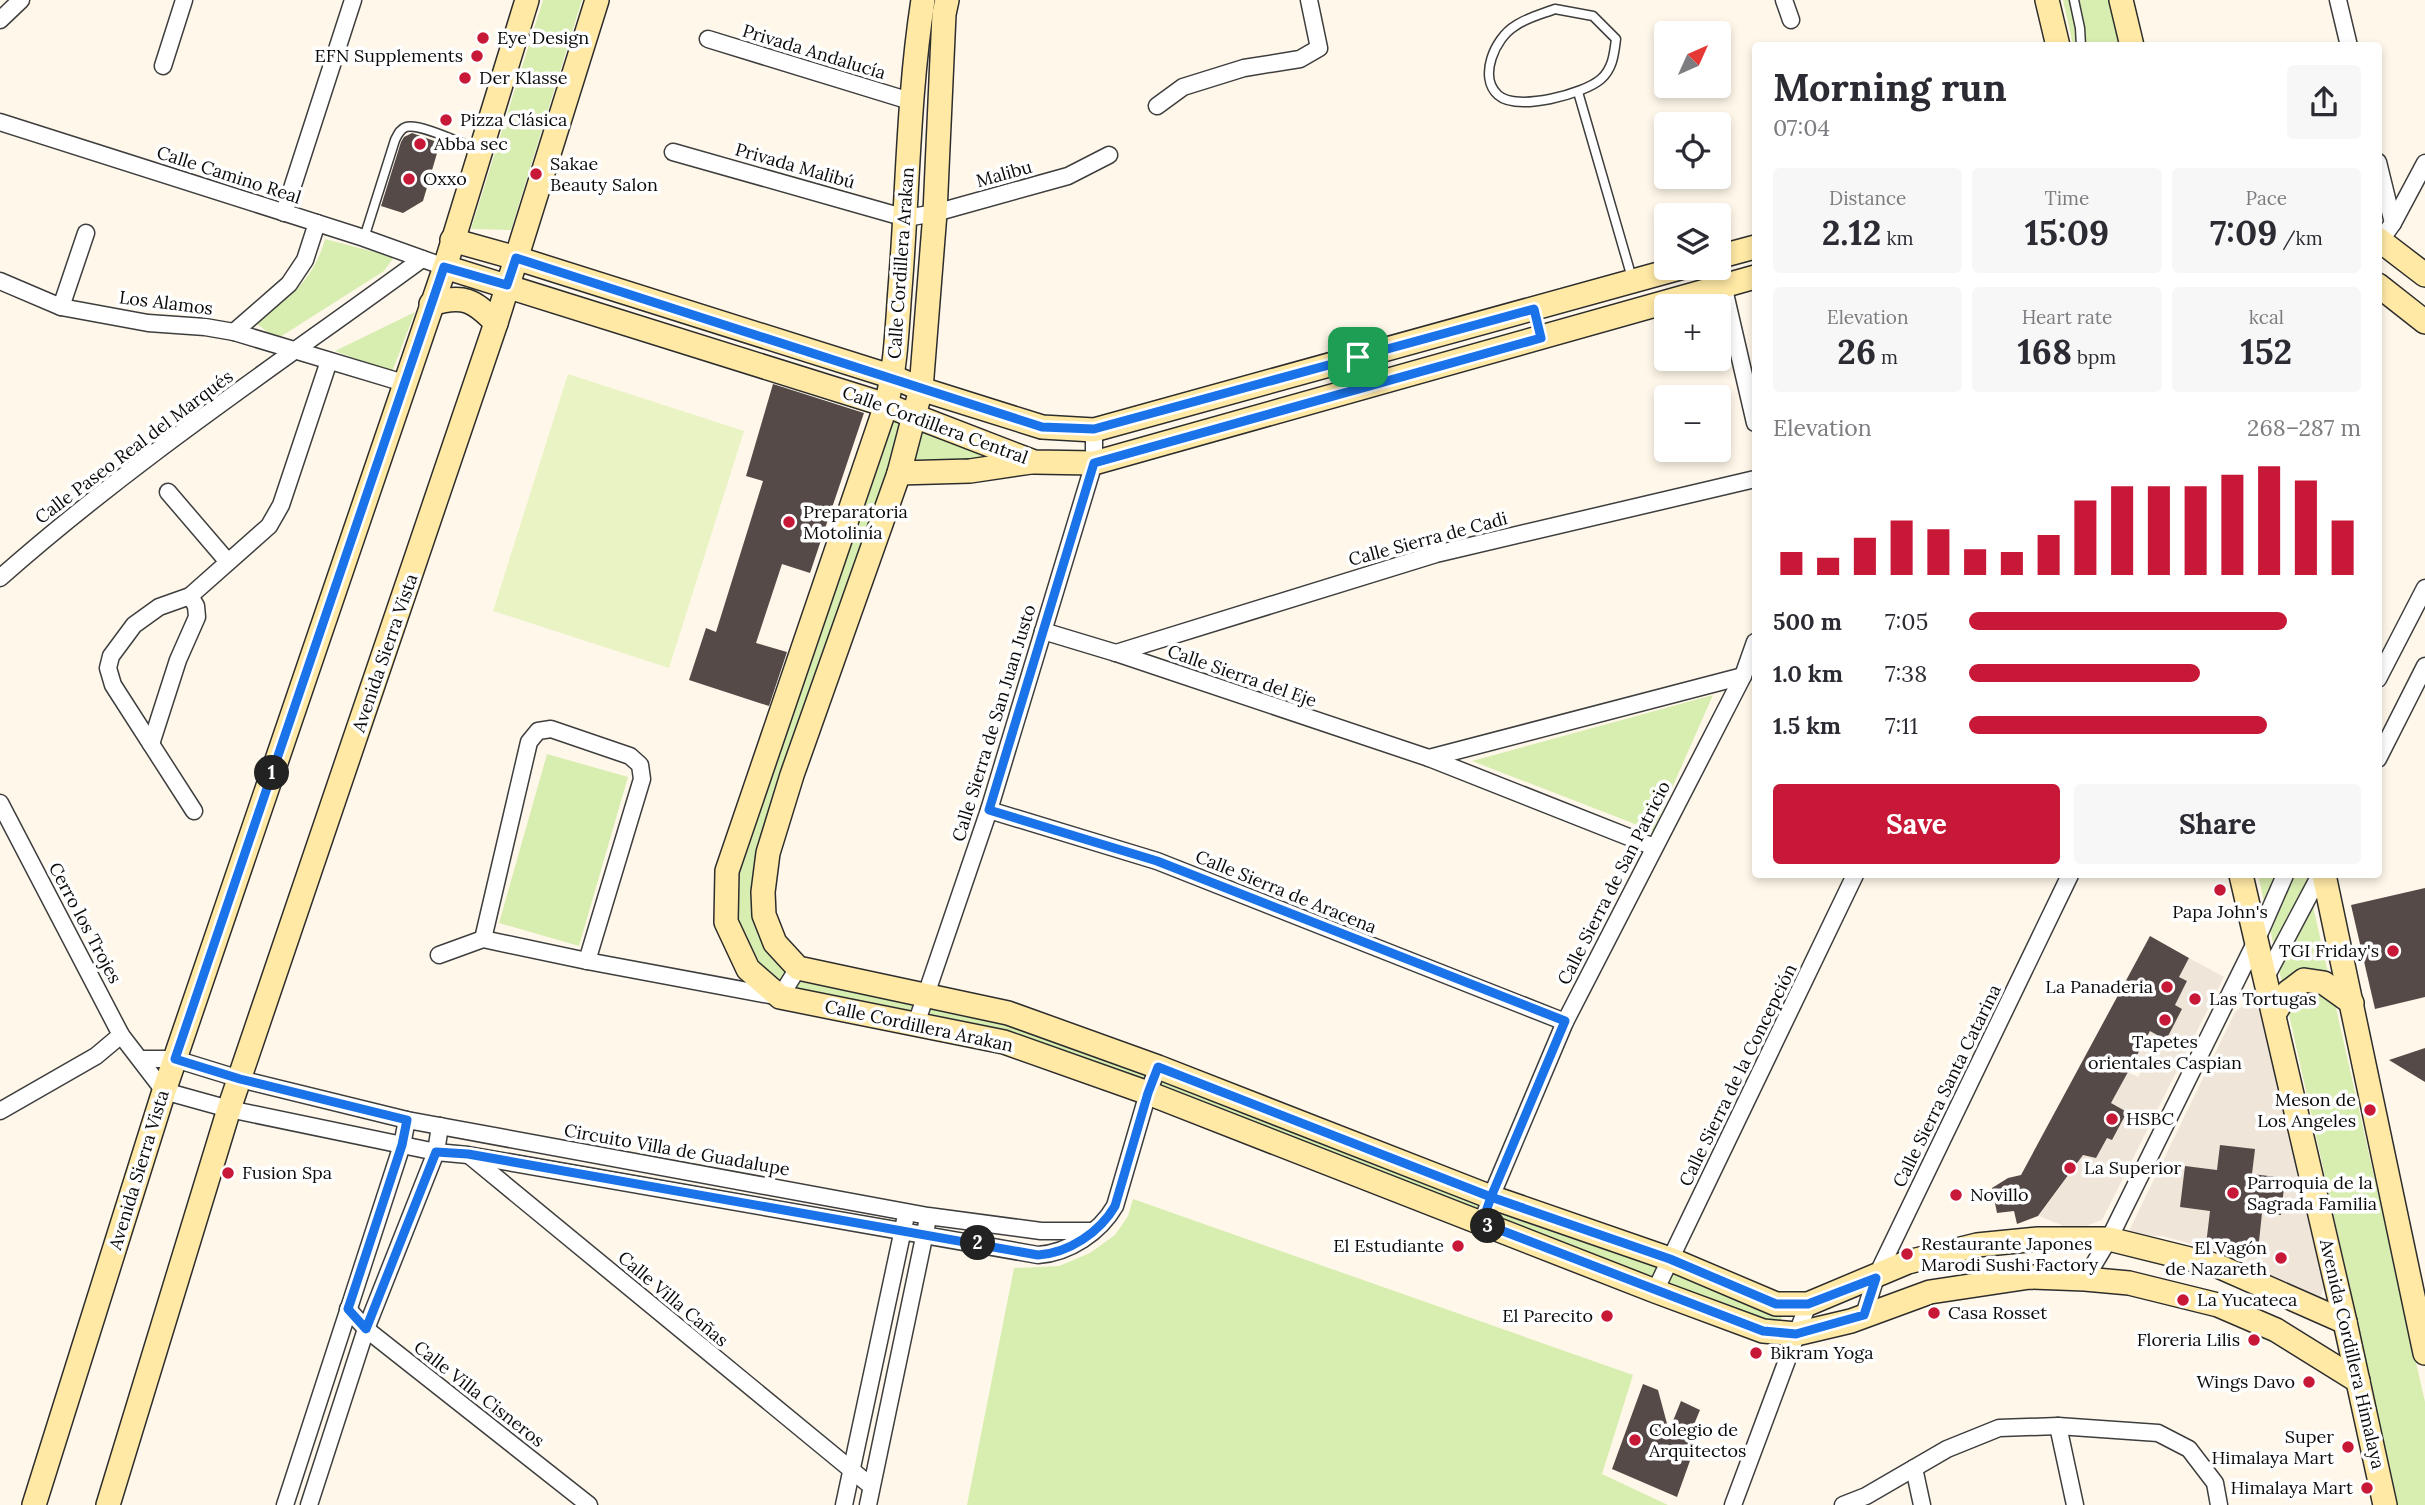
<!DOCTYPE html>
<meta charset="utf-8">
<style>
:root{--surface:#fff;--page:#f7f7f7;--text:#2b2b33;--muted:#7c7c81;--accent:#c71837}
body{margin:0;font-family:Lora,serif;background:var(--page);color:var(--text);height:100vh;display:flex;flex-direction:column;font-size:26px;white-space:nowrap}
*{box-sizing:border-box;margin:0}
p{font-size:23px;color:var(--muted)}
.icon{flex:none;width:38px;height:38px;fill:none;stroke:currentColor;stroke-width:2;stroke-linecap:round;stroke-linejoin:round}
.map{position:relative;flex:1;overflow:hidden}
.drawer{position:absolute;left:1752px;top:42px;width:630px;height:836px;display:flex;flex-direction:column;background:var(--surface);border-radius:7px;box-shadow:0 4px 10px #0003}
.drawer>*{flex:none}
.needle{width:46px;rotate:45deg}
.buttons{position:absolute;left:1654px;top:21px;display:grid;gap:14px}
.buttons a{display:grid;place-items:center;width:77px;height:77px;border-radius:7px;background:var(--surface);box-shadow:0 4px 10px #0003;font-size:35px}
.pin{position:absolute;display:grid;place-items:center;width:60px;height:60px;color:#fff;margin:-30px;border-radius:14px;box-shadow:0 4px 10px #0006}
.km{position:absolute;width:35px;height:35px;margin:-18px;border-radius:50%;background:#222;color:#fff;font-size:19px;line-height:35px;text-align:center}
.round{display:grid;place-items:center;flex:none;width:74px;height:74px;border-radius:7px;background:var(--page)}
.summary{display:flex;align-items:center;justify-content:space-between;height:119px;padding:0 21px}
h1{font-size:38px;font-weight:700;line-height:52px}
.metrics{display:grid;grid-template-columns:repeat(3,1fr);gap:10px;height:119px;padding:7px 21px}
.metrics div{display:grid;align-content:center;border-radius:7px;background:var(--page);text-align:center}
.metrics b{font-size:35px;font-weight:700}
.metrics small{font-size:19px;font-weight:400}
.metrics p{font-size:19px}
.chart{height:196px;padding:14px 21px}
.chart p{display:flex;justify-content:space-between}
.chart svg{width:100%;height:126px;margin-top:7px;stroke:var(--accent);stroke-width:6}
.cta{display:flex;gap:14px;margin-top:auto;padding:14px 21px}
.cta a{flex:1;height:80px;border-radius:7px;background:var(--accent);color:#fff;font-size:28px;font-weight:700;line-height:80px;text-align:center}
.cta a+a{background:var(--page);color:var(--text)}
ul{padding:0 21px;list-style:none;font-size:23px}
li{display:grid;grid-template-columns:112px 84px 1fr;align-items:center;height:52px}
li i{height:18px;border-radius:9px;background:var(--accent)}
.map>svg:first-child{display:block}
.green{fill:#d8edb0}
.pitch{fill:#e9f3c3}
.plaza{fill:#efe6d9}
.building{fill:#554a47}
.lines{fill:none;stroke-linecap:round;stroke-linejoin:round}
.lane-casing{stroke:#3e3e3e;stroke-width:11}
.street-casing{stroke:#3e3e3e;stroke-width:19}
.secondary-casing{stroke:#2d2d2d;stroke-width:26}
.lane{stroke:#fff;stroke-width:8}
.street{stroke:#fff;stroke-width:16}
.secondary{stroke:#ffe9a5;stroke-width:23}
.route-casing{stroke:#fff;stroke-width:14}
.route{stroke:#1a73e8;stroke-width:9}
.poi-dot{fill:#c71837;stroke:#fff;stroke-width:2.5}
.labels{text-anchor:middle;stroke-width:7;stroke-linejoin:round;paint-order:stroke}
.poi-label{font-size:18px;fill:#0b0b0b;stroke:#fff;text-anchor:start}
.street-label{font-size:18px;fill:#0b0b0b;stroke:#fff}
</style>
<div class="map">
<svg width="2425" height="1505" viewBox="0 0 2425 1505">
<rect width="100%" height="100%" fill="#fff8ea"/>
<g class="green">
<path d="M543,0H582L511,230L471,229Z"/>
<path d="M2063,0H2110L2120,45H2073Z"/>
<path d="M325,239L394,257L384,271L277,339L257,324C289,296 313,282 325,239Z"/>
<path d="M415,312L392,372L335,351Z"/>
<path d="M891,414L909,420L766,845L776,950L1016,1019L1784,1310L1778,1328L1147,1090L779,994L728,920L729,869Z"/>
<path d="M915,417L1034,462L899,473Z"/>
<path d="M1713,695L1653,831L1472,761Z"/>
<path d="M547,754L628,777L579,946L499,923Z"/>
<path d="M2258,875H2306L2425,1402V1505H2398Z"/>
<path d="M1133,1199L1633,1375L1602,1474L1668,1505H967L1014,1268L1059,1266L1090,1253L1115,1235L1128,1216Z"/>
</g>
<path class="pitch" d="M568,374L744,431L669,668L493,611Z"/>
<g class="plaza">
<path d="M2189,958L2224,977L2102,1220L2086,1226L2066,1227L2039,1216L2083,1155L2096,1132L2112,1140L2127,1112L2111,1103L2128,1072L2138,1077L2145,1065L2135,1060L2150,1031L2166,1039L2182,1009L2166,1000L2183,990L2187,981L2179,977Z"/>
<path d="M2253,1001L2259,1011L2273,1062L2325,1286L2319,1300L2298,1297L2256,1265L2222,1252L2162,1236L2127,1235L2235,1012L2246,1003Z"/>
</g>
<g class="building">
<path d="M412,133L440,143L423,201L403,213L381,206L401,142L404,137Z"/>
<path d="M773,384L864,413L810,573L782,564L756,643L787,652L769,706L689,680L706,628L716,632L763,481L746,476Z"/>
<path d="M2425,888V997L2375,1009L2351,905Z"/>
<path d="M2150,936L2189,958L2179,977L2187,981L2175,1005L2182,1009L2166,1040L2150,1031L2128,1072L2111,1103L2127,1112L2112,1140L2107,1138L2096,1158L2083,1155L2038,1216L2017,1224L2014,1211L1997,1213L1992,1188L2008,1178L2021,1175Z"/>
<path d="M2425,1048V1082L2389,1060Z"/>
<path d="M2220,1145L2255,1149L2252,1174L2285,1178L2281,1215L2262,1213L2258,1251L2206,1245L2210,1211L2180,1207L2185,1166L2217,1170Z"/>
<path d="M1643,1384L1658,1390L1669,1431L1681,1401L1700,1410L1688,1439L1696,1444L1677,1497L1612,1469Z"/>
</g>
<g class="lines">
<defs>
<g id="lane">
<path d="M2074,0L2080,28L2081,46"/>
<path d="M1555,9L1593,16L1616,39C1614,54 1613,68 1601,79C1584,94 1517,112 1498,95C1478,77 1495,38 1515,26C1526,18 1542,14 1555,9Z"/>
<path d="M1578,92L1632,278"/>
<path d="M364,238L395,140C398,134 400,129 406,127C420,123 462,144 477,149"/>
</g>
<g id="street">
<path d="M1784,0L1791,20"/>
<path d="M2338,0L2349,46"/>
<path d="M0,20L21,0"/>
<path d="M708,39L910,101"/>
<path d="M163,66L184,0"/>
<path d="M1157,106L1183,87L1244,68L1300,59L1319,48L1309,0"/>
<path d="M0,122L364,238L445,267"/>
<path d="M673,152L906,218L935,213L1068,176L1109,155"/>
<path d="M2378,162L2393,223"/>
<path d="M284,213L353,0"/>
<path d="M2378,244L2393,223L2425,163"/>
<path d="M1718,263L1755,423"/>
<path d="M0,281L61,307L148,323L205,327L234,332L404,383"/>
<path d="M61,307L86,233"/>
<path d="M234,332L289,284L305,260L317,223"/>
<path d="M168,492L228,562"/>
<path d="M0,578C132,461 280,363 422,259"/>
<path d="M1043,631L1116,653L1429,758L1654,847"/>
<path d="M1116,653L1436,554L1755,479"/>
<path d="M2378,679L2425,588"/>
<path d="M151,744L178,660L197,617L196,606L190,596"/>
<path d="M1429,758L1743,676"/>
<path d="M2378,759L2425,666"/>
<path d="M0,803L121,1035L164,1091L229,1109L436,1152L468,1155L1038,1255C1069,1253 1100,1232 1115,1206L1148,1093L1158,1067"/>
<path d="M989,810L1157,861L1565,1022"/>
<path d="M194,811L113,685L108,668L111,656L134,625L159,607L190,596L269,526L281,505L329,361"/>
<path d="M483,939L587,961L780,997L798,968"/>
<path d="M439,955L483,939L529,742L538,731L551,729L630,756L640,765L642,779L587,961"/>
<path d="M2266,977L2320,875"/>
<path d="M916,1024L989,810L1094,463V430"/>
<path d="M140,1059H175L240,1079L407,1120L928,1216L1041,1231H1092"/>
<path d="M0,1111L96,1056L121,1035"/>
<path d="M470,1156L871,1486"/>
<path d="M1482,1223L1491,1197L1565,1022L1743,676L1755,642"/>
<path d="M2085,1279L2109,1239L2257,939L2285,875"/>
<path d="M1655,1291L1855,875"/>
<path d="M348,1309L366,1329L589,1505"/>
<path d="M1864,1315L1876,1277L2070,875"/>
<path d="M2058,1426L2075,1505"/>
<path d="M1914,1468L1922,1505"/>
<path d="M285,1505L402,1145L407,1120"/>
<path d="M309,1505L366,1329L436,1152L440,1126"/>
<path d="M844,1505L905,1220"/>
<path d="M868,1505L927,1223"/>
<path d="M1733,1505L1808,1304"/>
<path d="M1843,1505L1866,1496L1947,1449L1999,1428L2058,1426L2158,1433L2189,1449L2215,1483L2219,1505"/>
</g>
<g id="secondary">
<path d="M923,0C908,96 908,192 900,289C897,328 896,367 886,405L727,871L726,922L748,969L780,997L1004,1042L1148,1093L1655,1291L1763,1331L1796,1334L1851,1321L1930,1292L2030,1277L2085,1279L2129,1283L2218,1305L2276,1330L2358,1381"/>
<path d="M947,0L944,14L935,213L921,389L899,473L792,775L768,853L763,892L764,915L775,943L798,968L1008,1013L1158,1067L1491,1197L1670,1259L1776,1304H1808L1908,1262L1977,1245L2038,1239H2109L2218,1266L2345,1322"/>
<path d="M2047,0L2058,46"/>
<path d="M2121,0L2132,46"/>
<path d="M2378,239L2425,275"/>
<path d="M452,240L516,258L893,377L921,389L1042,427L1094,430L1680,268"/>
<path d="M1718,257L1755,247"/>
<path d="M445,267L886,405L1034,462L1094,463L1755,277"/>
<path d="M2378,285L2425,322"/>
<path d="M431,304C463,294 474,300 496,323"/>
<path d="M899,473L970,471L1031,462"/>
<path d="M2241,875L2345,1322L2385,1505"/>
<path d="M2324,875L2425,1353"/>
<path d="M2274,1014L2288,992L2304,980L2324,983L2352,1003"/>
<path d="M34,1505L164,1091L445,267L527,0"/>
<path d="M108,1505L229,1109L496,323L597,0"/>
</g>
</defs>
<use href="#lane" class="lane-casing"/>
<use href="#street" class="street-casing"/>
<use href="#secondary" class="secondary-casing"/>
<use href="#lane" class="lane"/>
<use href="#street" class="street"/>
<use href="#secondary" class="secondary"/>
</g>
<g class="lines">
<defs>
<path id="route" d="M1358,357L1094,429L1042,427L516,258L507,285L444,267L175,1059L240,1079L407,1120L402,1145L348,1309L366,1329L436,1152L468,1154L1038,1255C1069,1253 1100,1232 1115,1206L1148,1093L1158,1067L1491,1197L1670,1259L1776,1304H1808L1876,1278L1864,1315L1796,1334L1763,1331L1482,1223L1491,1197L1565,1021L1157,861L989,810L1094,463L1541,338L1534,309L1358,357"/>
</defs>
<use href="#route" class="route-casing"/>
<use href="#route" class="route"/>
</g>
<g class="poi-dot">
<circle cx="483" cy="38" r="7"/>
<circle cx="477" cy="56" r="7"/>
<circle cx="465" cy="78" r="7"/>
<circle cx="446" cy="120" r="7"/>
<circle cx="420" cy="144" r="7"/>
<circle cx="536" cy="174" r="7"/>
<circle cx="409" cy="179" r="7"/>
<circle cx="789" cy="522" r="7"/>
<circle cx="2220" cy="890" r="7"/>
<circle cx="2393" cy="951" r="7"/>
<circle cx="2167" cy="987" r="7"/>
<circle cx="2195" cy="999" r="7"/>
<circle cx="2165" cy="1020" r="7"/>
<circle cx="2370" cy="1110" r="7"/>
<circle cx="2112" cy="1119" r="7"/>
<circle cx="2070" cy="1168" r="7"/>
<circle cx="228" cy="1173" r="7"/>
<circle cx="2233" cy="1193" r="7"/>
<circle cx="1956" cy="1195" r="7"/>
<circle cx="1458" cy="1246" r="7"/>
<circle cx="1907" cy="1254" r="7"/>
<circle cx="2281" cy="1258" r="7"/>
<circle cx="2183" cy="1300" r="7"/>
<circle cx="1934" cy="1313" r="7"/>
<circle cx="1607" cy="1316" r="7"/>
<circle cx="2254" cy="1340" r="7"/>
<circle cx="1756" cy="1353" r="7"/>
<circle cx="2309" cy="1382" r="7"/>
<circle cx="1635" cy="1440" r="7"/>
<circle cx="2348" cy="1447" r="7"/>
<circle cx="2367" cy="1488" r="7"/>
</g>
<g class="labels">
<g class="poi-label">
<text x="497" y="44">Eye Design</text>
<text x="463" y="62" text-anchor="end">EFN Supplements</text>
<text x="479" y="84">Der Klasse</text>
<text x="460" y="126">Pizza Clásica</text>
<text x="434" y="150">Abba sec</text>
<text x="550" y="170">Sakae<tspan x="550" dy="21">Beauty Salon</tspan></text>
<text x="423" y="185">Oxxo</text>
<text x="803" y="518">Preparatoria<tspan x="803" dy="21">Motolinía</tspan></text>
<text x="2220" y="918" text-anchor="middle">Papa John's</text>
<text x="2379" y="957" text-anchor="end">TGI Friday's</text>
<text x="2153" y="993" text-anchor="end">La Panaderia</text>
<text x="2209" y="1005">Las Tortugas</text>
<text x="2165" y="1048" text-anchor="middle">Tapetes<tspan x="2165" dy="21">orientales Caspian</tspan></text>
<text x="2356" y="1106" text-anchor="end">Meson de<tspan x="2356" dy="21">Los Angeles</tspan></text>
<text x="2126" y="1125">HSBC</text>
<text x="2084" y="1174">La Superior</text>
<text x="242" y="1179">Fusion Spa</text>
<text x="2247" y="1189">Parroquia de la<tspan x="2247" dy="21">Sagrada Familia</tspan></text>
<text x="1970" y="1201">Novillo</text>
<text x="1921" y="1250">Restaurante Japones<tspan x="1921" dy="21">Marodi Sushi Factory</tspan></text>
<text x="1444" y="1252" text-anchor="end">El Estudiante</text>
<text x="2267" y="1254" text-anchor="end">El Vagón<tspan x="2267" dy="21">de Nazareth</tspan></text>
<text x="2197" y="1306">La Yucateca</text>
<text x="1948" y="1319">Casa Rosset</text>
<text x="1593" y="1322" text-anchor="end">El Parecito</text>
<text x="2240" y="1346" text-anchor="end">Floreria Lilis</text>
<text x="1770" y="1359">Bikram Yoga</text>
<text x="2295" y="1388" text-anchor="end">Wings Davo</text>
<text x="1649" y="1436">Colegio de<tspan x="1649" dy="21">Arquitectos</tspan></text>
<text x="2334" y="1443" text-anchor="end">Super<tspan x="2334" dy="21">Himalaya Mart</tspan></text>
<text x="2353" y="1494" text-anchor="end">Himalaya Mart</text>
</g>
<g class="street-label">
<text transform="translate(814 52) rotate(17)" y="6">Privada Andalucía</text>
<text transform="translate(795 166) rotate(16)" y="6">Privada Malibú</text>
<text transform="translate(1004 174) rotate(-16)" y="6">Malibu</text>
<text transform="translate(229 175) rotate(18)" y="6">Calle Camino Real</text>
<text transform="translate(901 263) rotate(-86)" y="6">Calle Cordillera Arakan</text>
<text transform="translate(166 303) rotate(7)" y="6">Los Alamos</text>
<text transform="translate(935 425) rotate(20)" y="6">Calle Cordillera Central</text>
<text transform="translate(134 447) rotate(-37)" y="6">Calle Paseo Real del Marqués</text>
<text transform="translate(1428 539) rotate(-15)" y="6">Calle Sierra de Cadi</text>
<text transform="translate(385 653) rotate(-71)" y="6">Avenida Sierra Vista</text>
<text transform="translate(1242 676) rotate(19)" y="6">Calle Sierra del Eje</text>
<text transform="translate(994 723) rotate(-73)" y="6">Calle Sierra de San Juan Justo</text>
<text transform="translate(1614 883) rotate(-63)" y="6">Calle Sierra de San Patricio</text>
<text transform="translate(1286 892) rotate(22)" y="6">Calle Sierra de Aracena</text>
<text transform="translate(85 923) rotate(62)" y="6">Cerro los Trojes</text>
<text transform="translate(919 1026) rotate(12)" y="6">Calle Cordillera Arakan</text>
<text transform="translate(1738 1075) rotate(-64)" y="6">Calle Sierra de la Concepción</text>
<text transform="translate(1947 1086) rotate(-64)" y="6">Calle Sierra Santa Catarina</text>
<text transform="translate(677 1150) rotate(10)" y="6">Circuito Villa de Guadalupe</text>
<text transform="translate(139 1170) rotate(-73)" y="6">Avenida Sierra Vista</text>
<text transform="translate(673 1299) rotate(40)" y="6">Calle Villa Cañas</text>
<text transform="translate(2352 1354) rotate(77)" y="6">Avenida Cordillera Himalaya</text>
<text transform="translate(479 1394) rotate(38)" y="6">Calle Villa Cisneros</text>
</g>
</g>
</svg>
<div class="buttons">
<a><svg class="needle" viewBox="-14 -14 28 28"><path d="M0-13l5 13h-10z" fill="#e53935"/><path d="M0 13l5-13h-10z" fill="#7c7c81"/></svg></a>
<a><svg class="icon" aria-label="locate" viewBox="0 0 24 24"><circle cx="12" cy="12" r="6"/><path d="M12 2v4M12 18v4M2 12h4M18 12h4"/></svg></a>
<a><svg class="icon" aria-label="layers" viewBox="0 0 24 24"><path d="M12 4l9 5-9 5-9-5zM3 14l9 5 9-5"/></svg></a>
<a>+</a>
<a>−</a>
</div>
<div class="pin" style="left:1358px;top:357px;background:#1e9e55"><svg class="icon" aria-label="arrive" viewBox="0 0 24 24"><path d="M6 21V4h12l-3 4 3 4H6"/></svg></div>
<b class="km" style="left:272px;top:773px">1</b>
<b class="km" style="left:978px;top:1243px">2</b>
<b class="km" style="left:1488px;top:1226px">3</b>
<section class="drawer">
<div class="summary"><div><h1>Morning run</h1><p>07:04</p></div><a class="round"><svg class="icon" aria-label="share" viewBox="0 0 24 24"><path d="M12 15V3M7 8l5-5 5 5M5 13v7h14v-7"/></svg></a></div>
<div class="metrics">
<div><p>Distance</p><b>2.12<small> km</small></b></div>
<div><p>Time</p><b>15:09</b></div>
<div><p>Pace</p><b>7:09<small> /km</small></b></div>
</div>
<div class="metrics">
<div><p>Elevation</p><b>26<small> m</small></b></div>
<div><p>Heart rate</p><b>168<small> bpm</small></b></div>
<div><p>kcal</p><b>152</b></div>
</div>
<div class="chart"><p><span>Elevation</span>268–287 m</p>
<svg viewBox="0 0 160 44" preserveAspectRatio="none"><path d="M5 44V36M15 44V38M25 44V31M35 44V25M45 44V28M55 44V35M65 44V36M75 44V30M85 44V18M95 44V13M105 44V13M115 44V13M125 44V9M135 44V6M145 44V11M155 44V25"/></svg>
</div>
<ul>
<li><b>500 m</b>7:05<i style="width:81%"></i></li>
<li><b>1.0 km</b>7:38<i style="width:59%"></i></li>
<li><b>1.5 km</b>7:11<i style="width:76%"></i></li>
</ul>
<div class="cta"><a>Save</a><a>Share</a></div>
</section>
</div>
